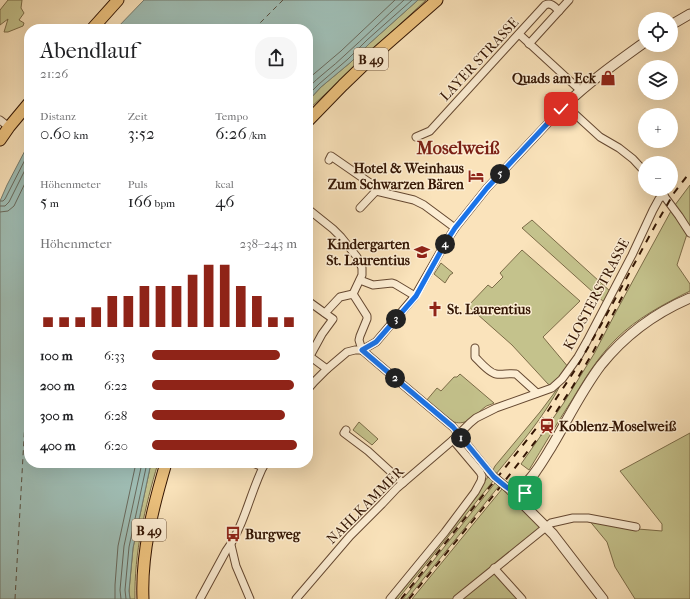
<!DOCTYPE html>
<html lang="de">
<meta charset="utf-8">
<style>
:root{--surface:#fff;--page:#f6f6f6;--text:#202124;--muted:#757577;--accent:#8f2418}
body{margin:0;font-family:"IM FELL French Canon",serif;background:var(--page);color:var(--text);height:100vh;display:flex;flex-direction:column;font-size:15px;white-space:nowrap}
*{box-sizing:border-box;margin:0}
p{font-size:13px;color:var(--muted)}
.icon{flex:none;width:22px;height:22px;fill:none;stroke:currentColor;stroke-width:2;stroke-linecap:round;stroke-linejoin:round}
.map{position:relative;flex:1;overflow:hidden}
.side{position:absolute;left:24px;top:24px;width:289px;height:444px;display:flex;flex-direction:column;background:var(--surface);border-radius:16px;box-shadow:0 4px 16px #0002}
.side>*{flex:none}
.buttons{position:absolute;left:638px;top:12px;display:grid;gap:8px}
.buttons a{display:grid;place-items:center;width:40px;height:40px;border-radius:50%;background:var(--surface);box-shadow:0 4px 16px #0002;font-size:20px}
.pin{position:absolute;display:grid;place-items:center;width:34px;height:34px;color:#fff;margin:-17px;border-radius:8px;box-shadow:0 2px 6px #0006}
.km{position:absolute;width:20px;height:20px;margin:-10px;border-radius:50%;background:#222;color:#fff;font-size:11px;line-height:20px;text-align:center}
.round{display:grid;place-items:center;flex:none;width:42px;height:42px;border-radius:16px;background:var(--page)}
.overview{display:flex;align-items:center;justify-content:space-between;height:68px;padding:0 16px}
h1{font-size:22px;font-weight:600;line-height:30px}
.metrics{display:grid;grid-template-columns:repeat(3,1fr);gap:6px;height:68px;padding:4px 16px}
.metrics div{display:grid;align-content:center}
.metrics b{font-size:17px;font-weight:600}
.metrics small{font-size:11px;font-weight:400}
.metrics p{font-size:11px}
.chart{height:112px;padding:8px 16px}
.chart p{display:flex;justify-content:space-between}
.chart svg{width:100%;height:72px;margin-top:4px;stroke:var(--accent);stroke-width:6}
ul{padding:0 16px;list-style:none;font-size:13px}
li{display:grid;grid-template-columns:64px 48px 1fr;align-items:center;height:30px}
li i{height:10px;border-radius:5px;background:var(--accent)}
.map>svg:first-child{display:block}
.green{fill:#c4c28c;stroke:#7c6c48}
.water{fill:#9fbdb4;stroke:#747a6d}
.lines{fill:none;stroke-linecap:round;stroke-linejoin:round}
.shore{stroke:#69695c;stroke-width:1}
.ferry{stroke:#595041;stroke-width:1;stroke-dasharray:5 4;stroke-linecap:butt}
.minor-casing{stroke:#654831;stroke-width:9}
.tertiary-casing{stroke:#654831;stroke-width:11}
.primary-casing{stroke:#331503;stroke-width:13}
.minor{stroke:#fcedd3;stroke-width:7}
.tertiary{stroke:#fcedd3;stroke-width:9}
.primary{stroke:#edc27e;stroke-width:11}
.rail{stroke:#331503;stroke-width:2;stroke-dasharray:7 7;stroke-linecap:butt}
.minor-bridge-casing{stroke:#654831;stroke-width:9;stroke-linecap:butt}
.minor-bridge{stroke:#fcedd3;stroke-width:7}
.route-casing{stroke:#fff;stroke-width:8}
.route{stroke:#1a73e8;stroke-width:5}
.labels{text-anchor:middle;stroke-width:3;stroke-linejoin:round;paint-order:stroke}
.shield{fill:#fcedd3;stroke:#6f5641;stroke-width:1}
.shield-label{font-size:13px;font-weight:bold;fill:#331503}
.street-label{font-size:14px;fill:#331503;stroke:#fcedd3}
.poi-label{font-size:14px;font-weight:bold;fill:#331503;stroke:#fcedd3;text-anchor:end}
.district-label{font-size:18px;font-weight:bold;fill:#7a1f14;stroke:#fcedd3}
</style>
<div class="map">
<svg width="690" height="599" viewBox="0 0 690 599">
<rect width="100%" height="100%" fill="#fae3bb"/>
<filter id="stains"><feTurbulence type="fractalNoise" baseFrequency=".005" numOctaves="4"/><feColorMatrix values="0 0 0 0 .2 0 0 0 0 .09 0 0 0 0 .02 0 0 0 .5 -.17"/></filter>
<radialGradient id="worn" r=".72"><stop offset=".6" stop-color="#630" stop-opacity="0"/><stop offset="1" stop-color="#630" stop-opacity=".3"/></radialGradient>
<g class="green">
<path d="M8,0H22L21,8L24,13L19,20L24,23L23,26L8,32H4L8,19L0,25V10Z"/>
<path d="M418,0H426L308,110V101L321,87L351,62L370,43Z"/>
<path d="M690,185V227L675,205Z"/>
<path d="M671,211L687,234L677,265L690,284V291C664,304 637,318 616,339C598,357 585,378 572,400C557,423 543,447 529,470L521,464L563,404L594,354L617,310Z"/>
<path d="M532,220L611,292L605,303L522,228Z"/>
<path d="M522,250L580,301L543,337L569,368L562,375L550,385L548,384L512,345L468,306L488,285L492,288L503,277L500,273Z"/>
<path d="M441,263L453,273L450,275L445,283L434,274Z"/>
<path d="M460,374L494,403C491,405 487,405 485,407C475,415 467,426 454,422L426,401L437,388L441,391L454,377H457Z"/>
<path d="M561,384C544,417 519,446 496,474L493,470L495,466L540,412Z"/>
<path d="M359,422L378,439L372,445L353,430Z"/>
<path d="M690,433V599H635L615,567L607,542L588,519L638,529L662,531V524L620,471Z"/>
<path d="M151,463H158C145,507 134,553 135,599H130L129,591L133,548Z"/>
<path d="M488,477L493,481L398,599H393Z"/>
<path d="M495,483L499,486L407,599H403Z"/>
<path d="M502,489L542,528L490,569L518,599H412Z"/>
</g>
<g class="water">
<path d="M144,0H418L370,43L351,62L321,87L308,101V29H116Z"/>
<path d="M29,143V463H151L133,548L129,591L130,599H0V201L7,185Z"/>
</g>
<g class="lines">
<g class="shore">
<path d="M308,79L341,51L360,33L395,0"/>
<path d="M308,88C319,76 333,67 345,55C365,37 384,18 404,0"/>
<path d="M308,95L319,84L348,59L367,40L412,0"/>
<path d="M0,201H3L5,199L29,152"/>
<path d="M0,206H5L9,202L29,162"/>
<path d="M0,212L8,211L14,206L29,175"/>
<path d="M115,599V585L118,546L136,463"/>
<path d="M121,599L120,590L124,546L142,463"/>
<path d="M126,599L125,590L129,547L147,463"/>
</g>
<g class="ferry">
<path d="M254,29L283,0"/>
<path d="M15,599L27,385L29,380"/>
</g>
<defs>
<g id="minor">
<path d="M519,34L581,91"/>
<path d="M529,44L569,0"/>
<path d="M0,120L9,127"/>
<path d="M416,137L430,131L545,5C551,2 555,7 559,11"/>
<path d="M329,160L331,156L370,183L376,191"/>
<path d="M659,189L679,216L690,233"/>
<path d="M360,208L376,191L414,200L424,205L455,228"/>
<path d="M308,209L333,229L341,237L357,257L360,263L362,268V275L353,294"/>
<path d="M360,280L373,285L392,283L395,284L415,296"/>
<path d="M308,301L333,319L322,334L310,356"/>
<path d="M325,313L340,297L353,294L367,316V319L360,336L359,340L362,350"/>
<path d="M475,348V357C480,362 489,373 496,374C502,375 509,373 516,374L537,393"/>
<path d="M362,350L396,379L453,427L490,473"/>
<path d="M308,355L327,369"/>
<path d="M308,389L314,382L327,369L347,352L355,350H362L376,342L415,296L446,242L455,228L487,188L565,105L600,137L619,148L633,159L645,172"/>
<path d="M346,430L344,433L368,451L403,483"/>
<path d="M253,463L263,467"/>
<path d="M505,486L516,494L523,496"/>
<path d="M231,545L236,566L250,599"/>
<path d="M494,568L522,599"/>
<path d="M200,599L226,551C245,525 250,492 265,463"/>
<path d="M296,599L350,536L382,504L397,488L453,440L470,423L476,418L496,408L552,388L562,379L578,357L587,341L632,255L653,210L659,199L664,195"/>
<path d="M390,599L445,532L475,492L481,481L482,476L480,472L453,440"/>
<path d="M457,599L551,523L573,518H588L636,527"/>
</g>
<g id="tertiary">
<path d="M671,25L690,14"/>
<path d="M565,105C589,82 617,62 645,42"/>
<path d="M603,599L553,534L519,500L518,496L519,493C523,485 531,479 536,471C542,463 547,454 552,446C568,419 582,390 601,365C625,335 655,313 690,298"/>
</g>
<g id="primary">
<path d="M92,29L118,0"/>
<path d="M308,121L343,85L372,57L437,0"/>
<path d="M0,140L9,127L29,103"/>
<path d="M143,599C141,553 153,507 166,463"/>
</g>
</defs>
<use href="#minor" class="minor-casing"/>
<use href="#tertiary" class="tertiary-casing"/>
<use href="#primary" class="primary-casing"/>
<use href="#minor" class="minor"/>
<use href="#tertiary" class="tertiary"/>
<use href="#primary" class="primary"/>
<g class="rail">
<path d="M401,599L538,426L577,367L602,323L656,224L674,193L690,172"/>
<path d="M409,599L497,491L545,429L573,386L592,354L631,280"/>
</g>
<defs>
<path id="minor-bridge" d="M490,473L505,486"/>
</defs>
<use href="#minor-bridge" class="minor-bridge-casing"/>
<use href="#minor-bridge" class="minor-bridge"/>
</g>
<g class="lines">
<defs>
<path id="route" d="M525,493L524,496L515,493L505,486L494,477L453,427L396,379L362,350L376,342L416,296L446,242L455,228L487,188L561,109"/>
</defs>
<use href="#route" class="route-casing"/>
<use href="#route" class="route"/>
</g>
<defs>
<symbol id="shop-bare" viewBox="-9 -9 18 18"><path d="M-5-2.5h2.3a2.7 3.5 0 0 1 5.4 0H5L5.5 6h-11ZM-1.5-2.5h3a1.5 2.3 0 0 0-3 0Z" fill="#8f2418" stroke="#fcedd3" stroke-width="2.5" paint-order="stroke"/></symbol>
<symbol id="hotel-bare" viewBox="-9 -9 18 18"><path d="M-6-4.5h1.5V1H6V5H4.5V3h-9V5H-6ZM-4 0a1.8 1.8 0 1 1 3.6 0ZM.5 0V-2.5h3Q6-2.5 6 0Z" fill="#8f2418" stroke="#fcedd3" stroke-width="2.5" paint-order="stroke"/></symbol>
<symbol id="school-bare" viewBox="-9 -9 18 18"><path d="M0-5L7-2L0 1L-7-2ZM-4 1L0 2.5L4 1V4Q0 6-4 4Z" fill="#8f2418" stroke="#fcedd3" stroke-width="2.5" paint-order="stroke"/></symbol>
<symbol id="church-bare" viewBox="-9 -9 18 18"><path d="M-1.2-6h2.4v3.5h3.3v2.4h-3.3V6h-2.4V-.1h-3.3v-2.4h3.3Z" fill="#8f2418" stroke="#fcedd3" stroke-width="2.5" paint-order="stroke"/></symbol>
<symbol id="station-bare" viewBox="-9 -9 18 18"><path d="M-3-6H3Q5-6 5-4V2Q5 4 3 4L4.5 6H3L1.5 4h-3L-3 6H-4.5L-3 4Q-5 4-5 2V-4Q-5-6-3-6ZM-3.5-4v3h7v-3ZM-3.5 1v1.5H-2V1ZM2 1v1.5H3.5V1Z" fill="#8f2418" stroke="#fcedd3" stroke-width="2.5" paint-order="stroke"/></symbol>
<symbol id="bus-bare" viewBox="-9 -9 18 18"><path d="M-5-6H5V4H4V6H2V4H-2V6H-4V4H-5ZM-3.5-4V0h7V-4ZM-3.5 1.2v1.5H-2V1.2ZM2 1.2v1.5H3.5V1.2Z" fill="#8f2418" stroke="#fcedd3" stroke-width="2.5" paint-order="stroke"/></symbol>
</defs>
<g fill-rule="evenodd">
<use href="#shop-bare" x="597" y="67" width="22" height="22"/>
<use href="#hotel-bare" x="465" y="165" width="22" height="22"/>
<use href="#school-bare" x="411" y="241" width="22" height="22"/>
<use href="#church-bare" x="424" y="298" width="22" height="22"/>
<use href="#station-bare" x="536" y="415" width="22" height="22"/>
<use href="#bus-bare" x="222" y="523" width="22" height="22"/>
</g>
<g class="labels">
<g class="shield">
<rect x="354" y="48" width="34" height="22" rx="3"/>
<rect x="132" y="519" width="34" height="22" rx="3"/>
</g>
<g class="shield-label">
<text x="371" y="64">B 49</text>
<text x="149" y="535">B 49</text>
</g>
<g class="street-label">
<text transform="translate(479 59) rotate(-47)" y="5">LAYER STRASSE</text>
<text transform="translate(596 294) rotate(-62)" y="5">KLOSTERSTRASSE</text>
<text transform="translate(365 505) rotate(-45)" y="5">NAHLKAMMER</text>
</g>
<g class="poi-label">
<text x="596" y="83">Quads am Eck</text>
<text x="464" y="173">Hotel &amp; Weinhaus<tspan x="464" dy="16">Zum Schwarzen Bären</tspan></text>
<text x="410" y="249">Kindergarten<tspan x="410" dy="16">St. Laurentius</tspan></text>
<text x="447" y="314" text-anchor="start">St. Laurentius</text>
<text x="559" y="431" text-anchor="start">Koblenz-Moselweiß</text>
<text x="245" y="539" text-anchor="start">Burgweg</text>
</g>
<g class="district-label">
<text x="458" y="154">Moselweiß</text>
</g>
</g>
<rect width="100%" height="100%" filter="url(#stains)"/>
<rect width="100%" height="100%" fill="url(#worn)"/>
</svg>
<div class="buttons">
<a><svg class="icon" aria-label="locate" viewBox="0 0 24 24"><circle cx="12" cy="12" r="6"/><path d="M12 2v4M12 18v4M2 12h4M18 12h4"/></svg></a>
<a><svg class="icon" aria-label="layers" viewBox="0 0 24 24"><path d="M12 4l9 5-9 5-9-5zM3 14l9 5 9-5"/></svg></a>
<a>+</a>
<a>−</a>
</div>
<div class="pin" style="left:525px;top:493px;background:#1e9e55"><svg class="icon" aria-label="arrive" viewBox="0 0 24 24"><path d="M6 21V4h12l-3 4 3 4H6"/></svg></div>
<div class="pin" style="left:561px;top:109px;background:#d93025"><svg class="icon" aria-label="check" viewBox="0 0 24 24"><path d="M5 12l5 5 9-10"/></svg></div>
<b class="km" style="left:461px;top:438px">1</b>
<b class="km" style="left:395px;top:378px">2</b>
<b class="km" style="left:396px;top:319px">3</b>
<b class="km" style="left:445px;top:244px">4</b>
<b class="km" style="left:500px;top:174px">5</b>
<section class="side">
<div class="overview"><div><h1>Abendlauf</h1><p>21:26</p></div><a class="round"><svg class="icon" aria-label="share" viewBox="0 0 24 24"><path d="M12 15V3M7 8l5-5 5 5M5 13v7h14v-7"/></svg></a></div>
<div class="metrics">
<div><p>Distanz</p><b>0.60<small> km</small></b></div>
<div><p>Zeit</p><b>3:52</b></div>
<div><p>Tempo</p><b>6:26<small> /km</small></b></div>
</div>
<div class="metrics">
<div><p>Höhenmeter</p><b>5<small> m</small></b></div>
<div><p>Puls</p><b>166<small> bpm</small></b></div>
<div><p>kcal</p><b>46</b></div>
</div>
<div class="chart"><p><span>Höhenmeter</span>238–243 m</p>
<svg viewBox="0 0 160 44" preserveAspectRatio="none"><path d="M5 44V38M15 44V38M25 44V38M35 44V32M45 44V25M55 44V25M65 44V19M75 44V19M85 44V19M95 44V12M105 44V6M115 44V6M125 44V19M135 44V25M145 44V38M155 44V38"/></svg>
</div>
<ul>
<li><b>100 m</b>6:33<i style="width:88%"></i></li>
<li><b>200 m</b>6:22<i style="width:98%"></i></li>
<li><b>300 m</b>6:28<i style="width:92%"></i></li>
<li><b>400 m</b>6:20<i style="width:100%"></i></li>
</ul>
</section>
</div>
